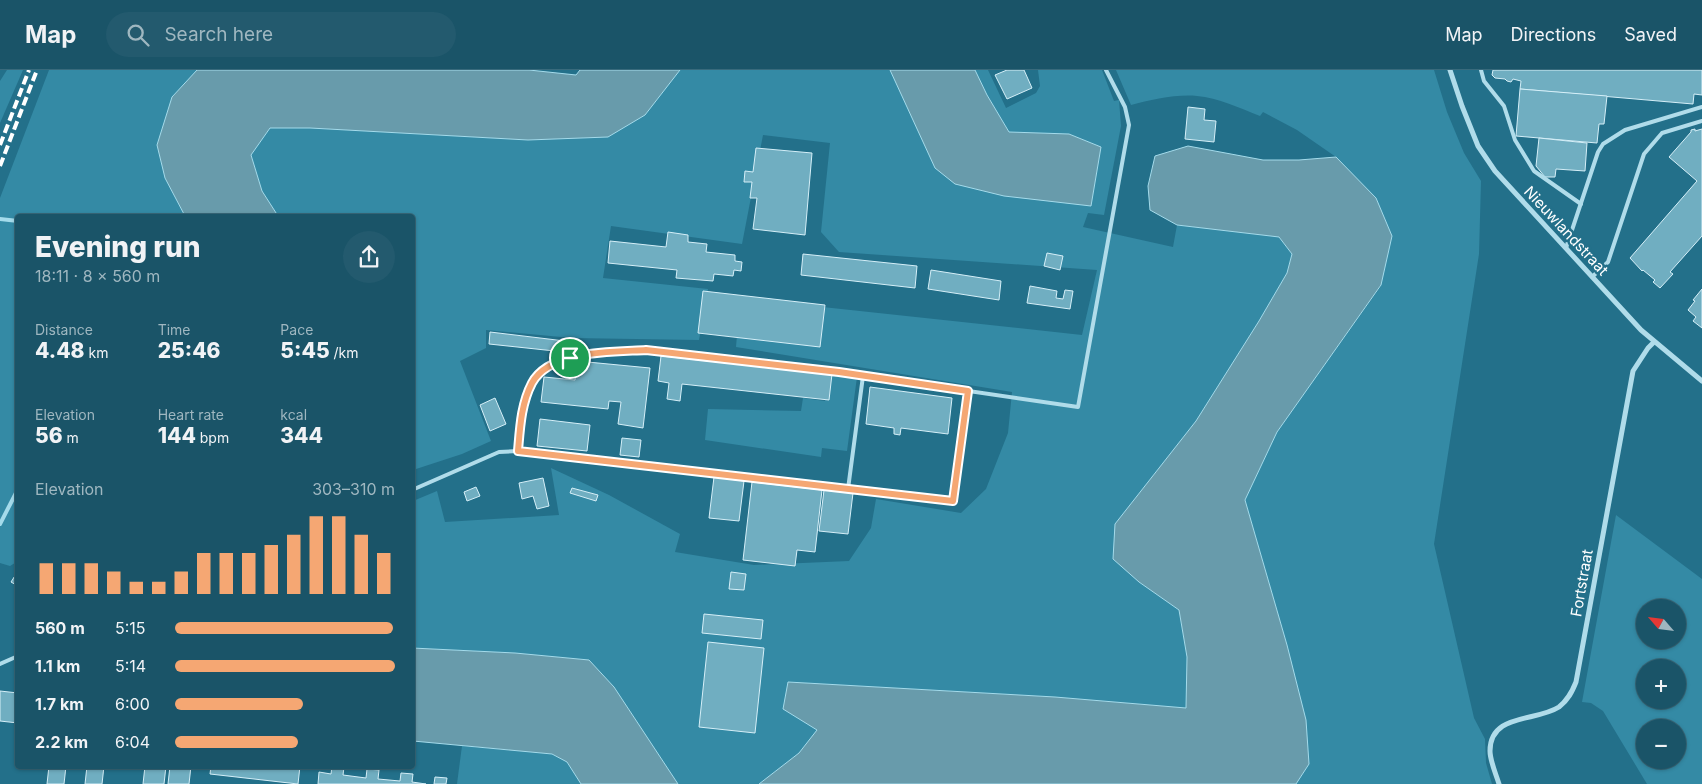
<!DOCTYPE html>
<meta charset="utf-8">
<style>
:root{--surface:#1a5468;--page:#235a6e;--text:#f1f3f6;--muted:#9fb7c0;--line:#386a7c;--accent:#f5a773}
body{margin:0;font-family:Inter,sans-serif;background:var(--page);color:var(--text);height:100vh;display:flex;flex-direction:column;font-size:19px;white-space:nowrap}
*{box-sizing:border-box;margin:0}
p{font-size:16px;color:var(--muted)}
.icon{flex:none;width:28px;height:28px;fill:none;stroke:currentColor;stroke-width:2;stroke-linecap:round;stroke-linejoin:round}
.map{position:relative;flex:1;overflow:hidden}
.sheet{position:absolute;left:15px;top:144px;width:400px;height:555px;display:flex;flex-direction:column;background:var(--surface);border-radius:5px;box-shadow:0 1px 4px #0004,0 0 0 1px var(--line)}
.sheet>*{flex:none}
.needle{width:32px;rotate:298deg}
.fabs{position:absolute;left:1636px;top:529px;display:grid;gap:10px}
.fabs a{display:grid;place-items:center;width:50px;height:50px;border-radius:50%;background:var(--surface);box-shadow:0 1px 4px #0004,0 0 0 1px var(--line);font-size:25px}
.pin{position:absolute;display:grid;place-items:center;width:42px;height:42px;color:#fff;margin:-21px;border:2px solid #fff;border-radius:50%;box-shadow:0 1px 5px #0007}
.round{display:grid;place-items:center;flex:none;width:52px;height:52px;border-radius:26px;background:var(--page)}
.headline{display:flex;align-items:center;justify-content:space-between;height:85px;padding:0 20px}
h1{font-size:28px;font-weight:800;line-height:38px}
.figures{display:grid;grid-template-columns:repeat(3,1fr);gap:8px;height:85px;padding:5px 20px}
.figures div{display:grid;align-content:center}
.figures b{font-size:21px;font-weight:800}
.figures small{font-size:14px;font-weight:400}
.figures p{font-size:14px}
.chart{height:140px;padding:10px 20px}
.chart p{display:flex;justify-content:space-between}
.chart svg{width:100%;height:90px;margin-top:5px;stroke:var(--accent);stroke-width:6}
ul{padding:0 20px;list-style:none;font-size:16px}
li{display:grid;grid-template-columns:80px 60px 1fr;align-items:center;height:38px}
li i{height:12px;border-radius:6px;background:var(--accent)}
header{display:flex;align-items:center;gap:30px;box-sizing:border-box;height:70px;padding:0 25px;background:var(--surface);border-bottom:1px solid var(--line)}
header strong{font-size:24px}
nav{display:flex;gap:28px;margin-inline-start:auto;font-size:18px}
.search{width:350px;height:45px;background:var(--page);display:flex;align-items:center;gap:12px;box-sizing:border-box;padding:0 18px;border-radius:28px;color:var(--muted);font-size:19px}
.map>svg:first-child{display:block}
.green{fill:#348aa5;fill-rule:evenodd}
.water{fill:#689bab;stroke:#a4dbeb}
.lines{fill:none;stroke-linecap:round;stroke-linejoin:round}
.stream{stroke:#a4dbeb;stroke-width:4}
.building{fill:#70aec1;stroke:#d5eff8}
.lane{stroke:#b0dcea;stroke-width:4}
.street{stroke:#b0dcea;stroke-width:5}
.rail{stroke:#fff;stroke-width:4;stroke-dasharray:9 4;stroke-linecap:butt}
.route-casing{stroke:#fff;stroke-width:10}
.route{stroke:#f5a773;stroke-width:6}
.labels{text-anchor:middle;stroke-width:5;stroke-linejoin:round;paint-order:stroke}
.street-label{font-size:15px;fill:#fff;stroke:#23708a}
</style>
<header>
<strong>Map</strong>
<div class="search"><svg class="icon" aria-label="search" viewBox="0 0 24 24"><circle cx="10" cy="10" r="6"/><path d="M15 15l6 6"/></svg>Search here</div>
<nav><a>Map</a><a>Directions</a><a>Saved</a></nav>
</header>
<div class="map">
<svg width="1702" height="714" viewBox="0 0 1702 714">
<rect width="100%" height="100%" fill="#23708a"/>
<g class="green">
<path d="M7,0H23L0,53V11Z"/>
<path d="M49,0H197L172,27L165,108L185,146H18V491L10,496L0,493V128Z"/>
<path d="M680,0H890L901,22L1091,136L1101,77L1069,64L1009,62L987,25L975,0H988L1006,38L1036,23L1040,16L1038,0H1102L1114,31L1119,30L1121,56L1104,145L1088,143L1083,157L1173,177L1177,155L1279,167L1292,184L1287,203L1259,251L1196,351L1115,454L1139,512L1179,540L1187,587L1186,638L1055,627L788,612L818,660L799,683L759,714H678L614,617L589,590L515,583L413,578V431L437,421L445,452L559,445L551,398L609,425L680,464L675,482L754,495L849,491L871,458L876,429L961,443L986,419L1008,363L1012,322L736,277L740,228L1082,265L1097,200L839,182L821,162L830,73L763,65L742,174L611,156L603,208L708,219L699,270L572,268L486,260V278L460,291L491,371L462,384L413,400L412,146H278L262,121L251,85L270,58H310L528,70L607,67L645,45Z"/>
<path d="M1116,0H1434L1447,42L1464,83L1481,111L1479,184L1434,474L1474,648L1485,669L1486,693L1492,714H1296L1309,694L1287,575L1245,430L1277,362L1381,216L1336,87L1297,60L1263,42L1260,46C1240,38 1218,28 1197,26C1176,24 1151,30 1131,35Z"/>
<path d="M828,305L857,307L847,381L822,378L821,387L705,370L708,339L801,341L803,328L825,331Z"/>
<path d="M1616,445L1702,509V714H1647L1603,641L1591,633L1582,632ZM1645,538H1678V570H1645ZM1645,598H1678V630H1645ZM1645,658H1678V690H1645Z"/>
<path d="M462,676L552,684L567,692L581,714H457Z"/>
</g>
<g class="water">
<path d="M197,0H529L576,5L580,0H680L645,45L608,67L528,70L310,58H270L251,85L262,121L278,146H185L165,108L157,75L172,27Z"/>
<path d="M890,0H975L987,25L1009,62L1069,64L1101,77L1091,136L1004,126L955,114L935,98Z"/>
<path d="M1188,76L1263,90H1299L1336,87L1376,128L1392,166L1381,215L1277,362L1245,430L1287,575L1306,650L1309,694L1296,714H759L799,683L817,660L783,639L788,612L1055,627L1186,638L1187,587L1179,540L1139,512L1113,489L1115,454L1196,351L1259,251L1287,203L1292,184L1279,167L1177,155L1150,140L1148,116L1155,86Z"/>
<path d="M412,578L515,583L589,590L614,617L678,714H581L567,692L552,684L413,671Z"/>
</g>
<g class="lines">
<g class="stream">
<path d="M0,149L18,151"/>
<path d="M0,454L18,419"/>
</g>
</g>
<g class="building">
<path d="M1007,0H1024L1032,18L1007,29L995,5Z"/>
<path d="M1493,0H1702V25L1694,24L1693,34L1520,19L1521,11L1513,9L1511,12L1507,11L1505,9L1495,8L1492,5Z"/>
<path d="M1520,19L1607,26L1604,54H1599L1597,73L1516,66Z"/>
<path d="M1188,37L1205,39L1204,50L1216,51L1214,72L1185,69Z"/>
<path d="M1695,59V61L1702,59V166L1670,202L1673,204L1660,218L1653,212L1655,210L1643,200L1642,201L1630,188L1697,111L1669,87L1691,62V60Z"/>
<path d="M1539,68L1587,73L1585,101L1556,99L1555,107H1545L1536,96Z"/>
<path d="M756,78L812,83L805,165L753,159L757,128H750L752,112H744L745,101L753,102Z"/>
<path d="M668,162L688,165V172L707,174L706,182L735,185V191L742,192L741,201L734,200L733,206L714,204L713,211L676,208L677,200L608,193L610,171L666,177Z"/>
<path d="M1047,183L1063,186L1060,200L1044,196Z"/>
<path d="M803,184L917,196L915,218L801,205Z"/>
<path d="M931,200L1001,211L999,230L928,219Z"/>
<path d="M1030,216L1057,221L1056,228L1063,229L1065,220L1073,221L1070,239L1027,233Z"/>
<path d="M1702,219V258L1693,251L1696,247L1688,240L1695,231L1693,230Z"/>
<path d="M703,221L825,235L820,277L698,263Z"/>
<path d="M490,262L565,271L564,282L489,274Z"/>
<path d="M661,286L832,304L829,330L682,314L680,331L667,329L669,313L658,311Z"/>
<path d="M577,291L650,298L643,358L618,354L621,332L609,331L608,339L541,332L544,307L575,310Z"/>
<path d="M870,317L952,328L948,364L901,358L900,365L894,364V358L866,354Z"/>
<path d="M495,328L506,354L490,361L480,335Z"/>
<path d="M540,349L590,355L587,381L537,376Z"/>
<path d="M622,368L641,370L639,387L620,385Z"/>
<path d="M714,407L744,411L739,451L709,448Z"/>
<path d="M543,408L549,436L537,439L533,426L522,429L519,413Z"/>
<path d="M752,412L822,420L815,482L797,480L795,496L743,490Z"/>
<path d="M476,417L480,426L467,431L464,422Z"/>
<path d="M572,418L598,425L596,431L570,423Z"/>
<path d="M824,420L853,423L848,464L819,461Z"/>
<path d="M18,501V516L11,512Z"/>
<path d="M731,502L746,504L744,520L729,519Z"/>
<path d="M704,544L763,550L761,569L702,563Z"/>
<path d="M708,572L764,578L755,663L699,657Z"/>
<path d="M0,621L18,623V653L0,651Z"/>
<path d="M49,696H66L64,714H47Z"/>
<path d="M87,696H104L102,714H85Z"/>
<path d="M145,696H166L164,714H143Z"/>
<path d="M170,696H191L189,714H168Z"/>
<path d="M211,696H300L298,714L210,704Z"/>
<path d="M332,696L344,697L343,705L366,708L367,699L379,700L378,709L400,711L401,703L413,704L412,712L426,714H318L319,702L331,704Z"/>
<path d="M435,707L447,708L446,714H434Z"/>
</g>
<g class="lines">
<g class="lane">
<path d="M1481,0L1484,11L1504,36L1515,70L1534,101L1581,134"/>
<path d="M1566,178L1598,82L1603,74L1625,60L1702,37"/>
<path d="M1592,207L1608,192L1644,84L1662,63L1702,51"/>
<path d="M968,321L953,431L518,381L523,338L533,312L541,302L553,294L570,287L613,282L645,280L839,302C918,314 998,325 1078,337L1129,55L1125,37L1106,0"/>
<path d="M848,419L863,306"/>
<path d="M412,420L499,382L518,381"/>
<path d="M0,594L18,586"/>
</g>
<g class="street">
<path d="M1450,0L1462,36L1478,76L1495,101L1641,260L1702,311"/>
<path d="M1499,714C1496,704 1490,691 1490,681C1490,643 1536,652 1559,637C1568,630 1572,622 1576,612L1633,301L1648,278L1654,272"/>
</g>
<g class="rail">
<path d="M0,75L29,0"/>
<path d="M0,96L37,0"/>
</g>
</g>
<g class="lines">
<defs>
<path id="route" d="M646,280L839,302L968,321L953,431L518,381C520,358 521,334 532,313C550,280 612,282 646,280Z"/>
</defs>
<use href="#route" class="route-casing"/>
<use href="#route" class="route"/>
</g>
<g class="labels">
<g class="street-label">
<text transform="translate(1566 161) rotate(47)" y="5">Nieuwlandstraat</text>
<text transform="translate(1582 513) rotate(-80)" y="5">Fortstraat</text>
</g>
</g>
</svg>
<div class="fabs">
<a><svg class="needle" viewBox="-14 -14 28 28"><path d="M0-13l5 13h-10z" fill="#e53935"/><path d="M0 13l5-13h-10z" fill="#9fb7c0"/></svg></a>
<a>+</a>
<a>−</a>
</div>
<div class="pin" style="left:570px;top:288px;background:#1e9e55"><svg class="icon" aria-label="arrive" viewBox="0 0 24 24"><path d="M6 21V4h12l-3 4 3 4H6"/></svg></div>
<section class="sheet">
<div class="headline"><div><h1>Evening run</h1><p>18:11 · 8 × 560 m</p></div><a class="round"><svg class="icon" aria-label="share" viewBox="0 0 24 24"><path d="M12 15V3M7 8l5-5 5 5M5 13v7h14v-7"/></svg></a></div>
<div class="figures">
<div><p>Distance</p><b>4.48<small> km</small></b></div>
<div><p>Time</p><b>25:46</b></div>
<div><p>Pace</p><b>5:45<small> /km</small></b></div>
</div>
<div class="figures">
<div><p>Elevation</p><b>56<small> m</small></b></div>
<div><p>Heart rate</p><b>144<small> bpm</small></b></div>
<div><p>kcal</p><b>344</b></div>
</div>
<div class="chart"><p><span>Elevation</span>303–310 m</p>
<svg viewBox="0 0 160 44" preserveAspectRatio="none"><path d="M5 44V29M15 44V29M25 44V29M35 44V33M45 44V38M55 44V38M65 44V33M75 44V24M85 44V24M95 44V24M105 44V20M115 44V15M125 44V6M135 44V6M145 44V15M155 44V24"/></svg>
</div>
<ul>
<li><b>560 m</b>5:15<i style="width:99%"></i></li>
<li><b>1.1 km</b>5:14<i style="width:100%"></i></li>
<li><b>1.7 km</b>6:00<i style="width:58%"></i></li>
<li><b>2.2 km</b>6:04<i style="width:56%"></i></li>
</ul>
</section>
</div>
